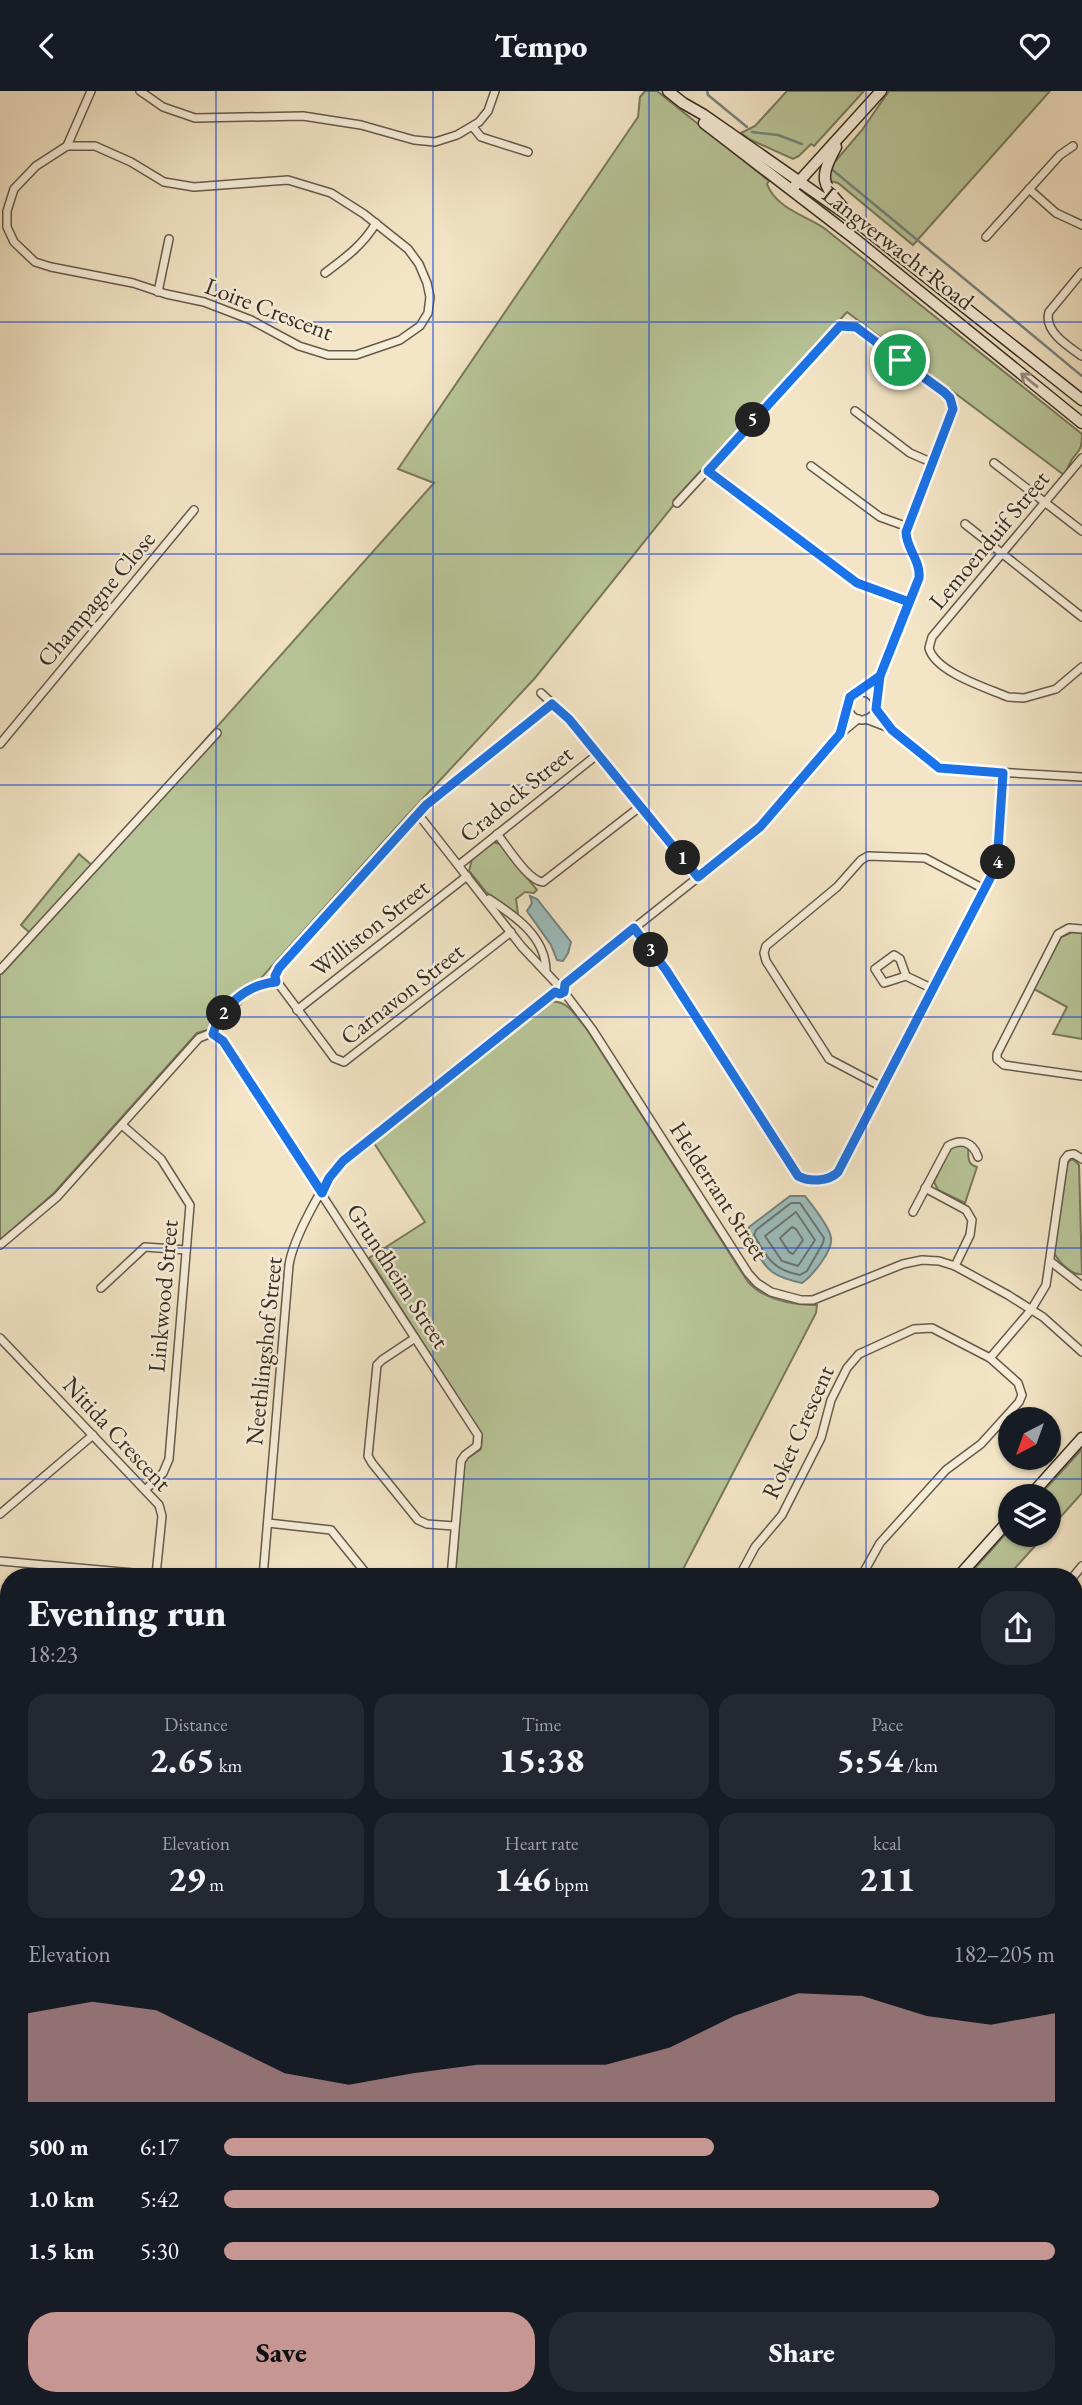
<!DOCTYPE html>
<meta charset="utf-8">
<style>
:root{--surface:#171b24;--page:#242831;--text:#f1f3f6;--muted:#9ea1a6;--accent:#c59692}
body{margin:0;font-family:"EB Garamond",serif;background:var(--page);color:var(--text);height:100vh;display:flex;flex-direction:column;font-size:26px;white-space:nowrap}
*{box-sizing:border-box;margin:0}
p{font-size:23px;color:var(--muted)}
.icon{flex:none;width:38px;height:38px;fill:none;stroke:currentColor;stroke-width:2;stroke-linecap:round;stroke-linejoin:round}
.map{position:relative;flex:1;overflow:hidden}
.side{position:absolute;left:0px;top:1477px;width:1083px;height:838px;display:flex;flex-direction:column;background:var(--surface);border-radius:28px 28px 0 0;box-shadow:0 2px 5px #0004}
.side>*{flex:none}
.needle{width:46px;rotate:221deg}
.fabs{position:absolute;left:998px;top:1316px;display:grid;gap:14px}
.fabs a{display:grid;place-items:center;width:63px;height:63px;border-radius:50%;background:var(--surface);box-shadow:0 2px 5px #0004;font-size:35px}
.pin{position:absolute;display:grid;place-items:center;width:60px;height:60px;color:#fff;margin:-30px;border:4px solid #fff;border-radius:50%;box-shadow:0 2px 7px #0007}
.km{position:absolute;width:35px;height:35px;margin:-18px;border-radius:50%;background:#222;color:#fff;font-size:19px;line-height:35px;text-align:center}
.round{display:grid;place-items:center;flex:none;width:74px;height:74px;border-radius:28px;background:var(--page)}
.overview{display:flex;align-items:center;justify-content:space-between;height:119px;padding:0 28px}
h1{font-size:38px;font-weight:800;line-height:52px}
.stats{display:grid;grid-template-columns:repeat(3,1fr);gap:10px;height:119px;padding:7px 28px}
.stats div{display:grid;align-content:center;border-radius:18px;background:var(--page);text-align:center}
.stats b{font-size:35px;font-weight:800}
.stats small{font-size:19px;font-weight:400}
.stats p{font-size:19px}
.chart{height:196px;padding:14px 28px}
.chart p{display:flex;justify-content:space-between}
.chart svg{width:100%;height:126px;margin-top:7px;fill:var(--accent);opacity:.7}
.action{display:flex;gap:14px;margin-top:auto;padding:14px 28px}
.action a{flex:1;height:80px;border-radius:28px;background:var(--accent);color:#111;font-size:28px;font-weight:800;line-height:80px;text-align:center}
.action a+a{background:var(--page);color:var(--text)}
ul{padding:0 28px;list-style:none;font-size:23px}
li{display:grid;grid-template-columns:112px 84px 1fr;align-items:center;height:52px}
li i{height:18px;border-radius:9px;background:var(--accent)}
header{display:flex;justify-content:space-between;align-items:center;height:91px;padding:0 28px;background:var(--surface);font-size:32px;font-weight:800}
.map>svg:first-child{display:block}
.green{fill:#b8c598;stroke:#77795e;stroke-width:2}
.water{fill:#9dbdbc;stroke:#74837f;stroke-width:2}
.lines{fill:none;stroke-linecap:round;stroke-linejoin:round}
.shore{stroke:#6a7570;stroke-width:2}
.stream{stroke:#74837f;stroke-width:2.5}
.street-casing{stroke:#655b4c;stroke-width:10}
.secondary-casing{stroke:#362d23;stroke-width:13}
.street{stroke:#f7eeda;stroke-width:7}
.secondary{stroke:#f7eeda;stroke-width:10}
.oneway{stroke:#968e7e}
.route-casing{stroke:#fff;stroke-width:14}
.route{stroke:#1a73e8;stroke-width:9}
.grid{fill:none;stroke:#1d4ed8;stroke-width:2;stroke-opacity:0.55}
.labels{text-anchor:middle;stroke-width:5;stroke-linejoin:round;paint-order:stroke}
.street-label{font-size:24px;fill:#362d23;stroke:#f7eeda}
</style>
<header><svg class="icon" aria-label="back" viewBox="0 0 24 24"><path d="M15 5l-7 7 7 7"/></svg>Tempo<svg class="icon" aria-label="heart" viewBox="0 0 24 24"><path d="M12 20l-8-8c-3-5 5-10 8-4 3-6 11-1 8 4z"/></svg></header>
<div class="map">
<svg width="1082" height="2314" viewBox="0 0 1082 2314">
<rect width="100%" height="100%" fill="#f3e5c6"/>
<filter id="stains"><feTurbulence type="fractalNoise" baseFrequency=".00286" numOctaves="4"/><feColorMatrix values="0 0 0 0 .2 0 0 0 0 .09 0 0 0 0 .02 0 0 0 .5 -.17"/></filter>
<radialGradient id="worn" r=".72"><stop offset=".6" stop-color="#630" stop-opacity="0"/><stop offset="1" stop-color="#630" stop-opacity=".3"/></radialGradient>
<g class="green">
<path d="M645,0H657L769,90L767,93C776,117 804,124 824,137L1082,343C1082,365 1076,358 1069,374C1067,377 1067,381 1064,384L847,221L674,409L676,411L535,587L402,730L245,905L246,907L216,940L208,939L197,942L54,1102L0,1149V875L30,842L21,834L79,763L93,775L434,392L398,378L638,26L640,6Z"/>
<path d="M787,0H864L814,55L811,53L799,65L793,68L749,48L741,42L755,35Z"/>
<path d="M889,0H1050L913,154L838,92L830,90L829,81L833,73L862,39Z"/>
<path d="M493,751L500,753L537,799L534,802L525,801L516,808L518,823L486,801L469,780L472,768Z"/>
<path d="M1073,841L1082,842V948L1053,943L1067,916L1034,898L1061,846Z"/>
<path d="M552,911C568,909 576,926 586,937L748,1191C766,1210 792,1214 817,1214L816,1222L679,1486H455L464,1373L468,1367L481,1358L482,1345L369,1167L425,1131L374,1052L543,916Z"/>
<path d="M958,1053L968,1057C969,1065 966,1073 977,1076L965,1112L938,1099L934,1091L949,1059Z"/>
<path d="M1073,1068L1079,1074L1082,1183C1072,1185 1059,1171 1054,1162L1067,1074L1069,1070Z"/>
<path d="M1082,1358V1402L1048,1440V1405H1039Z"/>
<path d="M1010,1438V1444H1045L1007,1486H967Z"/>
<path d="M209,2307V2306L235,2307L229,2314H204Z"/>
<path d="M258,2307V2306L296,2307L290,2314H252Z"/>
</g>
<g class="water">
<path d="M530,805L537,808L571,851L568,862L563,870L557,869L551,854L527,820L532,812Z"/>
<path d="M790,1105H805C812,1114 830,1136 831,1147C833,1160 812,1185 802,1192C765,1184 767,1176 746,1146L749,1136Z"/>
</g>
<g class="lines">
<g class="shore">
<path d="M800,1112L824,1147L823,1152L807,1180L800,1184C773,1179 767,1167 754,1144L756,1139L791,1112Z"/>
<path d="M796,1121L815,1149L798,1175L782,1170L765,1145Z"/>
<path d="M792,1136L796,1138L803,1149L793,1163L789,1161L780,1147Z"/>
</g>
<g class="stream">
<path d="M707,0L708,4L747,36"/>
<path d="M752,41L778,44L802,53"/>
<path d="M829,76L1082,285"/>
</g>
<defs>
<g id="street">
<path d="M140,0L163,16L195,27L303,25L361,34L414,49L435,51L457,44L479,31L488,20L495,0"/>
<path d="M473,36L481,46L528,61"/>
<path d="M67,55H95L131,71L164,91L194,96L288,89L331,102L364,123L408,158L419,173L427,192L430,206L428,222L420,235L400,249L356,264H328L299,255L251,229L204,211L166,203L133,192L51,176L35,171L14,151L7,136V120L14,98L36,75Z"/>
<path d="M67,55L91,0"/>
<path d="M1029,98L1056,122L1082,134"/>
<path d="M986,146L1060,64L1073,55"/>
<path d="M1082,181L1049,221C1043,240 1069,256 1082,265"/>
<path d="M325,182C345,167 363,154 376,132"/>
<path d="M158,201L169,148"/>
<path d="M855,320L910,362L933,372"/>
<path d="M1082,367L932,546L929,557C935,581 987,597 1008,606L1024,607L1056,598L1082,576"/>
<path d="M994,372L1082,440"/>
<path d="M811,375L880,426L908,436"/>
<path d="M708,380L857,492L909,511"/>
<path d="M677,412L840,235L856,236L944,301L949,307L953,318L906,441L907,450L920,484L880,585L876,612"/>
<path d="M965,433L1082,526"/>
<path d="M860,600L880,585"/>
<circle cx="862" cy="615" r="14"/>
<path d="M541,602L569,628L698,786"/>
<path d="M876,618C891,637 920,669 942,678L1082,686"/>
<path d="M866,628L892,638"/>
<path d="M841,643L848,617"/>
<path d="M0,653L194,419"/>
<path d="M418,723L522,856L556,892"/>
<path d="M497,743C507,755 528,790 543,791L641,715"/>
<path d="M459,774L598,663"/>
<path d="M489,808C515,825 545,845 546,879"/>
<path d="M634,837L666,879L796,1082C806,1092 827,1091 838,1081L997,774L1003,682"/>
<path d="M1082,838L1069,837L1058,843L997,963V968L1004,974L1082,985"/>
<path d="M511,841L344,971L334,967L275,888L279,877L427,714L553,613"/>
<path d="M0,879L217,642"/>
<path d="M906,885L900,868L894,864L875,878L884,892L906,885L933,898"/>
<path d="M564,893L755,741L840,643L858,628"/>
<path d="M564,901L592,938L748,1182L757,1192L771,1201L801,1209H813L903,1173L922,1169L939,1170L955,1175L1008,1204L1043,1226L1082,1261"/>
<path d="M297,919L467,785"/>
<path d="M213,943C221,916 248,892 276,891"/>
<path d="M882,996L829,968L766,870L764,862L766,855L837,796L861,769L868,765L925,767L984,798"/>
<path d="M122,1034L161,1068L190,1114L169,1368L163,1382L146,1398"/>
<path d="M925,1097L966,1119L972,1129L970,1144L955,1175"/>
<path d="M913,1121L948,1055C961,1047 973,1051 978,1066"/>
<path d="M0,1154L57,1106L199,947L209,943L220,947L478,1344L477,1355L465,1364L461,1370L451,1486"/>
<path d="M1050,1170L1082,1195"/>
<path d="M101,1197L145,1156L186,1159"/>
<path d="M0,1247L159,1414L162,1425L156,1484"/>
<path d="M415,1247L382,1269L377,1274L368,1365L372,1372L418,1429L427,1433L454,1435"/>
<path d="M990,1267L1031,1219L1046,1194L1064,1069L1068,1064L1074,1063L1082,1068"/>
<path d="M0,1423L93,1344"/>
<path d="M268,1432L331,1439L369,1486"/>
<path d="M0,1470L178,1486"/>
<path d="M263,1486L289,1174C293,1148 324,1090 343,1070L555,901"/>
<path d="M739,1486L755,1456L782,1424L821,1347L831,1309L847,1277L859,1263L914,1238L932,1237L990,1267L1018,1292L1022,1304L1019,1311L981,1353L946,1379L880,1452L861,1486"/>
<path d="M1073,1486L1082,1475"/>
<path d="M0,1582L9,1583"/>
<path d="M1074,1607L1082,1608"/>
<path d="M1082,1654L1076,1676L1082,1698"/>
<path d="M0,1699L9,1700"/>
<path d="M1074,1768L1082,1745"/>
<path d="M1074,1812L1082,1815"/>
<path d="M0,1862L9,1825"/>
<path d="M0,1910L7,1942"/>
<path d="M1074,1986L1082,1964"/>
<path d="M0,2067L9,2065"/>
<path d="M1074,2092L1082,2094"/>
<path d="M1074,2231L1082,2243"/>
<path d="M0,2240L9,2238"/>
<path d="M474,2306L483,2314"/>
<path d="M582,2306L591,2314"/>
<path d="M690,2306L699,2314"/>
<path d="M965,2306L973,2314"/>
<path d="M89,2314L117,2308L128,2314"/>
<path d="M361,2314L367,2306"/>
<path d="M820,2314L824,2306"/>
<path d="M946,2314L950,2306"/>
</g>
<g id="secondary">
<path d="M668,0L683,12L704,24L853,128L1082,309"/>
<path d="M704,32L855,148L1082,332"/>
<path d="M836,56C819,88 821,92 845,119"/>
<path d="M794,96L881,0"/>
<path d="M1030,1405L1082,1347"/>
<path d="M958,1486L1010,1428"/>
<path d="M243,2314L249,2306"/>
</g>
</defs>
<use href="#street" class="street-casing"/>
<use href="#secondary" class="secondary-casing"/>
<use href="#street" class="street"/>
<use href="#secondary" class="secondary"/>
</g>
<defs><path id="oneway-shaft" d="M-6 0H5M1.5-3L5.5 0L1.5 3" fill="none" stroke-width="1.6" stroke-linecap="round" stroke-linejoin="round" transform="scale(1.75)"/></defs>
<use class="oneway" href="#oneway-shaft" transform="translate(1029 289) rotate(-141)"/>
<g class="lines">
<defs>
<path id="route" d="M900,269L944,301L950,307L953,318L906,441C906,457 921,470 919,487L880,585L850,606L840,643L760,736L698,786L569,628L552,613L426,714L279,877L275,885L276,891C247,893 221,916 213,943L223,950L322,1102L329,1087L343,1070L555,901L560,903L564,901L565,893L634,837L666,879L798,1085C809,1091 828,1091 838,1081L997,774L1003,682L939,677L892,639L876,618L880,585L909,511L857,492L708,380L840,235L856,236L900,269"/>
</defs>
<use href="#route" class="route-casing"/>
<use href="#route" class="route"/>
</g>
<path class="grid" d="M216,0V1486M433,0V1486M649,0V1486M866,0V1486M0,231H1082M0,463H1082M0,694H1082M0,926H1082M0,1157H1082M0,1388H1082M0,1620H9M1074,1620H1082M0,1851H9M1074,1851H1082M0,2083H9M1074,2083H1082M216,2306V2314M433,2306V2314M649,2306V2314M866,2306V2314"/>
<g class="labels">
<g class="street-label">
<text transform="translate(898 157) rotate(38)" y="8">Langverwacht Road</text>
<text transform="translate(269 218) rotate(21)" y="8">Loire Crescent</text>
<text transform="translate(989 449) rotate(-50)" y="8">Lemoenduif Street</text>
<text transform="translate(96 508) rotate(-50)" y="8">Champagne Close</text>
<text transform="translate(516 703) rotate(-39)" y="8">Cradock Street</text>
<text transform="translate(370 837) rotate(-38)" y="8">Williston Street</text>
<text transform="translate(402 903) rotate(-38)" y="8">Carnavon Street</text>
<text transform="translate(719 1100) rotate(57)" y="8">Helderrant Street</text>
<text transform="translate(398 1185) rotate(57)" y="8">Grundheim Street</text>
<text transform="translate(163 1205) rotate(-85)" y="8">Linkwood Street</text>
<text transform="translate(264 1260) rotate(-84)" y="8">Neethlingshof Street</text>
<text transform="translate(798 1341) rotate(-66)" y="8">Roket Crescent</text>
<text transform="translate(117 1343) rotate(47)" y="8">Nitida Crescent</text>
</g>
</g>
<rect width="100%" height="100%" filter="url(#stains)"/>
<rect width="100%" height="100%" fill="url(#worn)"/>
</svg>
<div class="fabs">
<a><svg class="needle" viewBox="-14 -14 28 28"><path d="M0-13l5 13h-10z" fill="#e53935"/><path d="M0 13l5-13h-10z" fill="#9ea1a6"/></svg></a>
<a><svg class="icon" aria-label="layers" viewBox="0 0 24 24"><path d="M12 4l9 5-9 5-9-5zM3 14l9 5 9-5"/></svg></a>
</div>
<div class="pin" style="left:900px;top:269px;background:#1e9e55"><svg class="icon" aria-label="arrive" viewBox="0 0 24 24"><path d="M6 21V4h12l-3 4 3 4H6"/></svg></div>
<b class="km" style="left:683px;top:767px">1</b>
<b class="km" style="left:224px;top:922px">2</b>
<b class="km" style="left:651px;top:859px">3</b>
<b class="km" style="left:998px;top:771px">4</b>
<b class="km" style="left:753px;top:329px">5</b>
<section class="side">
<div class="overview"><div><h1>Evening run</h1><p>18:23</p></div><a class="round"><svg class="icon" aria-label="share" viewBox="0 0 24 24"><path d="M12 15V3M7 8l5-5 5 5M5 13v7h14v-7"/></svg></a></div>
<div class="stats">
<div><p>Distance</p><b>2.65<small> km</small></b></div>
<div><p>Time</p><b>15:38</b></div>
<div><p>Pace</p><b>5:54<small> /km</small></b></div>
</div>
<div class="stats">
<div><p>Elevation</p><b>29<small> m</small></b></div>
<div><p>Heart rate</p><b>146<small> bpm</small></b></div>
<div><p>kcal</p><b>211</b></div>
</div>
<div class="chart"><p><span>Elevation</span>182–205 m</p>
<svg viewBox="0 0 160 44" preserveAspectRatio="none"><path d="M0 44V13L10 9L20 12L30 23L40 34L50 38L60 34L70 31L80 31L90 31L100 25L110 14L120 6L130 7L140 14L150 17L160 13V44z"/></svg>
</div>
<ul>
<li><b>500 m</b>6:17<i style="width:59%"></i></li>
<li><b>1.0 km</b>5:42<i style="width:86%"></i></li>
<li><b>1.5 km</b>5:30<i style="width:100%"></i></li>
</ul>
<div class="action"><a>Save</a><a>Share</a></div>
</section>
</div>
